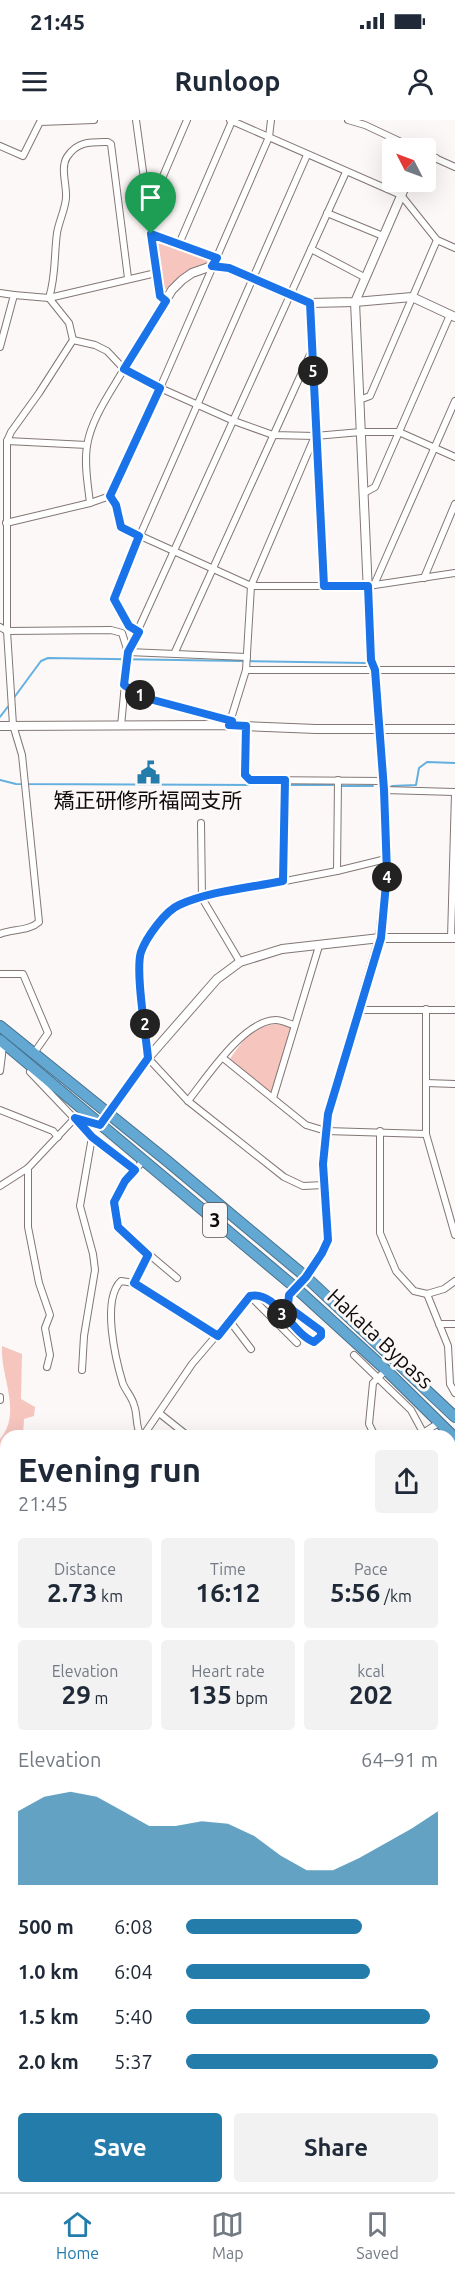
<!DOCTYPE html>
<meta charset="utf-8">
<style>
:root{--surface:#fff;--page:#f2f2f3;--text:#1f2937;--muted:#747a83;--line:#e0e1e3;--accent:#237caa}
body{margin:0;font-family:Ubuntu,"Noto Sans JP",sans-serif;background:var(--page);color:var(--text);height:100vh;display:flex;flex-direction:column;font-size:22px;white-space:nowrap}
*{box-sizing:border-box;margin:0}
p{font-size:20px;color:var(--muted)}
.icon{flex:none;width:33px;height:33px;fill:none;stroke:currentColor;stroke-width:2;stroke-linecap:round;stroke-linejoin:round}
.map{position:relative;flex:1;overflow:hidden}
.drawer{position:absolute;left:0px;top:1310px;width:456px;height:764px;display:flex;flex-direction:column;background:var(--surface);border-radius:18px 18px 0 0;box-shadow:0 6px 24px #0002}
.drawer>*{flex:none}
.needle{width:39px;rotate:312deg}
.controls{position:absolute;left:382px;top:18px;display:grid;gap:12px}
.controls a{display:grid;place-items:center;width:54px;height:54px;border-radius:6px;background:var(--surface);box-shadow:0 6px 24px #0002;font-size:30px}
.pin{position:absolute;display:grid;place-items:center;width:51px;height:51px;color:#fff;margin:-62px -26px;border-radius:50% 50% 50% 0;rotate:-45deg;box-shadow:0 0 6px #0007}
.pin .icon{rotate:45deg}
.km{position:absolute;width:30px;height:30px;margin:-15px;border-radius:50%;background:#222;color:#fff;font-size:16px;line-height:30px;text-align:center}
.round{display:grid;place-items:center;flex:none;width:63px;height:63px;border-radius:6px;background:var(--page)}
.summary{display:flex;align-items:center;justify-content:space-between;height:102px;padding:0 18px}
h1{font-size:33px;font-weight:600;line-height:45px}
.figures{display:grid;grid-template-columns:repeat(3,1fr);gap:9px;height:102px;padding:6px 18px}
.figures div{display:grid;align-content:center;border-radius:6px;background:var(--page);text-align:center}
.figures b{font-size:26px;font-weight:600}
.figures small{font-size:16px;font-weight:400}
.figures p{font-size:16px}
.chart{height:168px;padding:12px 18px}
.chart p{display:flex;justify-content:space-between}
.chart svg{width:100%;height:108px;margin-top:6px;fill:var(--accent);opacity:.7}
.button{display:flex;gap:12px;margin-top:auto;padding:12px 18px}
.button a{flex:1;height:69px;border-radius:6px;background:var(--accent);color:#fff;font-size:24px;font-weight:600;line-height:69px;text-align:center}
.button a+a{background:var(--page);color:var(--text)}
ul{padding:0 18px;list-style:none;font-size:20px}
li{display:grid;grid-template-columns:96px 72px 1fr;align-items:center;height:45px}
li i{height:15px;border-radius:8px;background:var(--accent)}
.status{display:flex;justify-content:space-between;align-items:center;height:42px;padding:0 30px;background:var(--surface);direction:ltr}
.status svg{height:16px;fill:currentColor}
header{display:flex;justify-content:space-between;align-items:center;height:78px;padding:0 18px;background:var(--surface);font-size:27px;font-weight:600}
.menu{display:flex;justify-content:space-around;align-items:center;height:84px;border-top:2px solid var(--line);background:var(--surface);font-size:16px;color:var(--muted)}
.menu a{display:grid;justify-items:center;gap:3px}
.menu .on{color:var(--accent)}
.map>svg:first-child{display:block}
.green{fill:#f5c5be}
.water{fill:#63b0df}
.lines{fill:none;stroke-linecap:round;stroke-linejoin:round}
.stream{stroke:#63b0df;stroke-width:2}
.street-casing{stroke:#827775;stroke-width:8}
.secondary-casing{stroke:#827775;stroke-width:10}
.highway-casing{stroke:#46718d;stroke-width:12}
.street{stroke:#fff;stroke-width:6}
.secondary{stroke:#fff;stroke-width:8}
.highway{stroke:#63a8d3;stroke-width:10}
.route-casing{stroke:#fff;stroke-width:12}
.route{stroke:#1a73e8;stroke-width:8}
.labels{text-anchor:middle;stroke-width:6;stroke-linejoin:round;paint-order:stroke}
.shield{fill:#fdf8f8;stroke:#565251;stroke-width:1.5}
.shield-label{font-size:20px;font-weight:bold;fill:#0f0b0a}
.poi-label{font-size:21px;fill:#0f0b0a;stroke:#fdf8f8}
.street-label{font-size:21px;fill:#0f0b0a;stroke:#fdf8f8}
</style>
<div class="status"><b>21:45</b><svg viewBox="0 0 49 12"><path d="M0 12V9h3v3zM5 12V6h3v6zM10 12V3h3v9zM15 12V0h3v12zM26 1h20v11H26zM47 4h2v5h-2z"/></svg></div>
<header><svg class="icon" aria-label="menu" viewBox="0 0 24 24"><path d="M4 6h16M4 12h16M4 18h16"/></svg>Runloop<svg class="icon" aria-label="person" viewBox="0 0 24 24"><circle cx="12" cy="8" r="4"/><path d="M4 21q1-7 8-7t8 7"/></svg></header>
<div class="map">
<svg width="455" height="2072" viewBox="0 0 455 2072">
<rect width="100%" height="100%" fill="#fdf8f8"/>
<g class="green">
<path d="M159,120L209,138L210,141C194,151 181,150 170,169H163L160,162L156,122Z"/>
<path d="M276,904L288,906L291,909L272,970L269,972L230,939C243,920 252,907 276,904Z"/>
<path d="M2,1226L22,1234L21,1279L35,1287L34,1296L24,1299L23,1315L6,1316V1339L0,1342V1319C23,1293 0,1257 2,1226Z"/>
</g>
<path class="water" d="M455,1967V2072H102L113,2067H450V1968Z"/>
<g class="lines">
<g class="stream">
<path d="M13,579L41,541L48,538L365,543"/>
<path d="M0,597L10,584"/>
<path d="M0,660L16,664L275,665"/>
<path d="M288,665H333"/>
<path d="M342,666H373"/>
<path d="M392,666L416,665L419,648L427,642L455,643"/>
</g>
<defs>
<g id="street">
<path d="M136,0L160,176L166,181"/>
<path d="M230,0L401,75L437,120L455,128"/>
<path d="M348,0L365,5L414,28"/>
<path d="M0,26L23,36L40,2L94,0"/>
<path d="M426,34L455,47"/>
<path d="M426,45L436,38"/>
<path d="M149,89L187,0"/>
<path d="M327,93L383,116"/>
<path d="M151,114L217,138"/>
<path d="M179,124L232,1"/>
<path d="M311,129L364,157"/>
<path d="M0,173L14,175L0,227"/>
<path d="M14,175L49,178L156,153"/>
<path d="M49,178C56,156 54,135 57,113C59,101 65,90 66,78C67,65 60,48 67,37C77,21 91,22 108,22L111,24L128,158"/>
<path d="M310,183L324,466"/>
<path d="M73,220L95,225L107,231L124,249L160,268L234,301L273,315L315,316L361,312H399L455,337"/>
<path d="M359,280L370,276L437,120"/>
<path d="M7,321L87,325"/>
<path d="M364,373L375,367L450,195"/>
<path d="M110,376L116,385L123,408L251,466H368L455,453"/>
<path d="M90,383C88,365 84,345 87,326C91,299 110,273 124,249"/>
<path d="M6,403L90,383L110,376L160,268L269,17L271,0"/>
<path d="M424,458L455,384"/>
<path d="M374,465L455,281"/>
<path d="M0,507L7,511L111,510L122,513L128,532"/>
<path d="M139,512L129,506L114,479L116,470L307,35"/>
<path d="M128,532L247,537"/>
<path d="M175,532L313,228"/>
<path d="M246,550H455"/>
<path d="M124,565L142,577L232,601"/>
<path d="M229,605L246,550L251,466L315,316"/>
<path d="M121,606L128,532L346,52"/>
<path d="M246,606L245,655L250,660L383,661"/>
<path d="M384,670L455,672"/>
<path d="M201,703L202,778L240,842"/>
<path d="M337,751L338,660"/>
<path d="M283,761L285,660"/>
<path d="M0,814C13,809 29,811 39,802L22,635L13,605L7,511V321L11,312L39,273L73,220L69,203L49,178"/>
<path d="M451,818L455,673"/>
<path d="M0,854H23L48,913L34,933"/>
<path d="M426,889V1014L455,1115"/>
<path d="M361,890H455"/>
<path d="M0,937L2,935L3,923"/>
<path d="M223,938L306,1005L326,1011L426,1014"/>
<path d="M0,951L2,935"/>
<path d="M30,952L92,1017L135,1050"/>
<path d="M426,963L455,964"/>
<path d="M273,978L319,826"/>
<path d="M188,981C207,957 244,900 276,900C282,900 289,904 294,905"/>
<path d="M0,990L53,1011L58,1017"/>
<path d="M380,1011V1113L396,1151L414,1171L427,1174L444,1169L455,1161"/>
<path d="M143,1041L125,1061L115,1082L118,1108L177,1158"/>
<path d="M28,1048V1107L39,1163L50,1195L45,1208L50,1235L47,1247"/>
<path d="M324,1065L303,1066L284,1057L188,981L148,938L141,865V832L159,802L177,786L207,776L337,751L386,739"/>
<path d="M0,1066L28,1048L75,998L94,1003"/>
<path d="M149,1135L134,1163L218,1216"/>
<path d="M134,1163L121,1161C101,1180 116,1241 123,1264C126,1271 132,1277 134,1285C138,1295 135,1306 141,1316"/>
<path d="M427,1174L448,1226L450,1264L455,1273"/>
<path d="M250,1176L297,1223"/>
<path d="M229,1200L251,1229"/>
<path d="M439,1204H455"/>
<path d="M354,1235L411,1290L425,1316"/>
<path d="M82,1250L84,1216L95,1150L93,1134L80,1086L92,1017"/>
<path d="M0,1277V1280"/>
<path d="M159,1293L188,1316"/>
<path d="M423,1313L440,1302"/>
<path d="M143,1316L192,1244L250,1176L258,1174L266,1177L309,1220L314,1222L321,1216V1211L288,1185L289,1175L297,1169"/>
<path d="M375,1316L369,1304L373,1263L386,1250"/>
<path d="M450,1367L455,1376"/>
<path d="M0,1396L6,1395"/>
<path d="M0,1482L6,1487"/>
<path d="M0,1549L6,1546"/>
<path d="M0,1594L6,1598"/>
<path d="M0,1637L6,1634"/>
<path d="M450,1674L455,1673"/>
<path d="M1,1696L6,1703"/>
<path d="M450,1735H455"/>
<path d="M0,1740L6,1738"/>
<path d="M450,1793L455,1792"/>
<path d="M0,1808L6,1807"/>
<path d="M450,1853L455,1851"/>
<path d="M0,1862L6,1863"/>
<path d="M0,1930L6,1936"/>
<path d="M450,1946L455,1945"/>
<path d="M450,1963L455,1962"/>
<path d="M0,1969L6,1976"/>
<path d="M0,1997L6,1999"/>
<path d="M64,2072L77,2067"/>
<path d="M87,2072L101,2067"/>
</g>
<g id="secondary">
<path d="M124,249L172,170L182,160L192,153L212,146L229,148L310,183L355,182L412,177L455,197"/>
<path d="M0,606L218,605L316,609H455"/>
<path d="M106,997L148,938L217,859L240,842L282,829L380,818H455"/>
<path d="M297,1169L322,1133L328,1120L323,1044L328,994L380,818L387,753L384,670L375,550L371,540L355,182L407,62"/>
<path d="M450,1447L455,1444"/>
<path d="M450,1579L455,1598"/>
<path d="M450,1935H455"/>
<path d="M0,2029L6,2027"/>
</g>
<g id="highway">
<path d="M0,906L166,1040L306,1157L455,1297"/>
<path d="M0,920L297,1169L386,1250L455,1318"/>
</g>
</defs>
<use href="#street" class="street-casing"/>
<use href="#secondary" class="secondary-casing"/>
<use href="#highway" class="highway-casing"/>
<use href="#street" class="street"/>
<use href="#secondary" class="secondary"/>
<use href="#highway" class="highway"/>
</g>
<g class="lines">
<defs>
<path id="route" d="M151,114L217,138L212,146L229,148L310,183L324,466H368L371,540L375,550L384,670L387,753L381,818L328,994L323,1044L328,1120L322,1133L306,1157L289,1175L288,1185L291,1189L321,1211V1216L314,1222C291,1213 276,1170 250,1176L218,1216L134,1163L148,1135L118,1107L114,1082L125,1061L135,1050L92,1017L75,998L100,1005L148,938C146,915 135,850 141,832C146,818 165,791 179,785C210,771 249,768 283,761L285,660H250L245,655L246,606L229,605L232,601L142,577L124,565L128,532L139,512L129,506L114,479L139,416L121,407L116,385L110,376L160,268L124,249L166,181L160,176Z"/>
</defs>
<use href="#route" class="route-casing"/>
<use href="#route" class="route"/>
</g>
<defs>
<symbol id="civic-bare" viewBox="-9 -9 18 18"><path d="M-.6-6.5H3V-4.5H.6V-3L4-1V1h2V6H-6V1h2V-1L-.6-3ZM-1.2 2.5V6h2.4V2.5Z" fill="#237caa" stroke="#fdf8f8" stroke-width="2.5" paint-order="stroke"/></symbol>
</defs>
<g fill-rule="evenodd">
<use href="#civic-bare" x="132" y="636" width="33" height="33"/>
</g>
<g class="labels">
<rect class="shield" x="203" y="1083" width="24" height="34" rx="4.5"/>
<g class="shield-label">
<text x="215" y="1107">3</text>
</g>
<g class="poi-label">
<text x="148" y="688">矯正研修所福岡支所</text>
</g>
<g class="street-label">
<text transform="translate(380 1219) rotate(43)" y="7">Hakata Bypass</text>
</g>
</g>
</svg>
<div class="controls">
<a><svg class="needle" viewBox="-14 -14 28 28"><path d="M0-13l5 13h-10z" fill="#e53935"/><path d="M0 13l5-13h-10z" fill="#747a83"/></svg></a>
</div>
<div class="pin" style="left:151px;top:114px;background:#1e9e55"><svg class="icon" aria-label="arrive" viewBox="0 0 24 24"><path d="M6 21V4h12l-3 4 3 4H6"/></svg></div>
<b class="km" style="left:140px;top:575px">1</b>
<b class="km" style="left:145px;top:904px">2</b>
<b class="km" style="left:282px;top:1194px">3</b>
<b class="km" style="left:387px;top:757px">4</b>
<b class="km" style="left:313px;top:251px">5</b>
<section class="drawer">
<div class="summary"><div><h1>Evening run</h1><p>21:45</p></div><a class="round"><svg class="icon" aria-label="share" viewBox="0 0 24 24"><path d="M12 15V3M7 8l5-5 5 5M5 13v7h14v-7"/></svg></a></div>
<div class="figures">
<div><p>Distance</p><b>2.73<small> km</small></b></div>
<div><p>Time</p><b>16:12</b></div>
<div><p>Pace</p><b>5:56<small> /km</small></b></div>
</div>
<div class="figures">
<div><p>Elevation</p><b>29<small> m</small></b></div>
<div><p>Heart rate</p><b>135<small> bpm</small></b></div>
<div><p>kcal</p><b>202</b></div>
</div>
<div class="chart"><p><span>Elevation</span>64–91 m</p>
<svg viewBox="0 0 160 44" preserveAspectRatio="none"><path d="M0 44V14L10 8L20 6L30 8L40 14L50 20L60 20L70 18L80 19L90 24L100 32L110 38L120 38L130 33L140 27L150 21L160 14V44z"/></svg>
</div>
<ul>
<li><b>500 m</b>6:08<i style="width:70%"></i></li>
<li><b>1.0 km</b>6:04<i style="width:73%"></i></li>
<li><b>1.5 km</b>5:40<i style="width:97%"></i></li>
<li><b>2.0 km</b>5:37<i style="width:100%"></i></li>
</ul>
<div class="button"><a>Save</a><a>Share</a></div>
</section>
</div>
<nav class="menu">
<a class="on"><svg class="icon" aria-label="home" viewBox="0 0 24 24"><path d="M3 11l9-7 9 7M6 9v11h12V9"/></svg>Home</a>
<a><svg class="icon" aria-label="map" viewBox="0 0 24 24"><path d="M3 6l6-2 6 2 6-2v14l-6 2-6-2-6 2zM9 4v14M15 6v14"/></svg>Map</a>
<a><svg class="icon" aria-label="saved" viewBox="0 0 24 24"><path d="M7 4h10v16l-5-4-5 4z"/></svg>Saved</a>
</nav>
